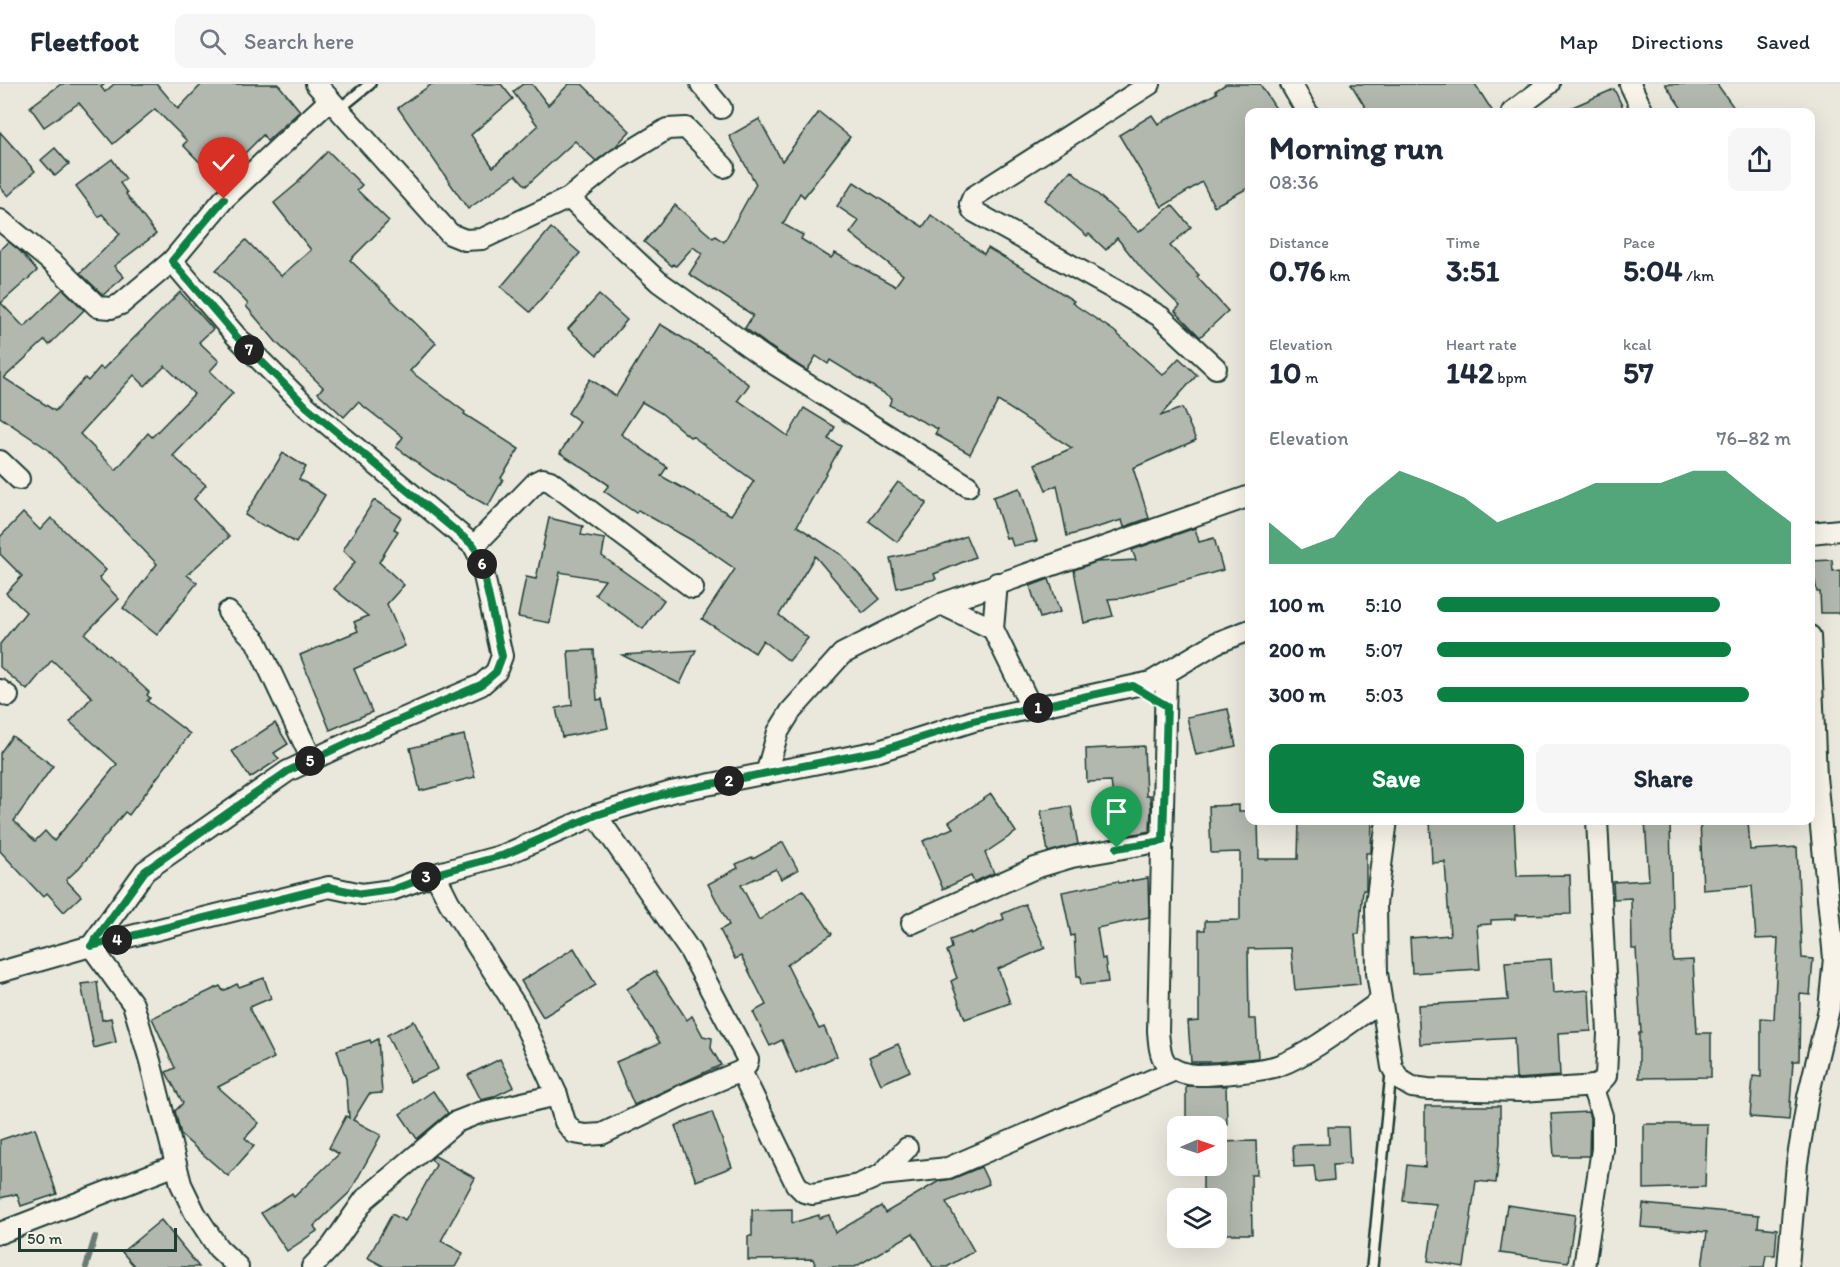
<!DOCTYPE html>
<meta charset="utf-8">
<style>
:root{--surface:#fff;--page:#f6f6f7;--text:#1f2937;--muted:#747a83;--line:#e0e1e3;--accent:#0b8043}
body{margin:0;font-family:Itim,sans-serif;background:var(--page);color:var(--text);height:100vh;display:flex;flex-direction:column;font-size:22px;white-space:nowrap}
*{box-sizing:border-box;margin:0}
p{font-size:20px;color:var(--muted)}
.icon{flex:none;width:33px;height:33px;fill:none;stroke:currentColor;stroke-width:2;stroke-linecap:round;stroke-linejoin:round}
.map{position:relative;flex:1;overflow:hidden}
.sheet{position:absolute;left:1245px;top:24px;width:570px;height:717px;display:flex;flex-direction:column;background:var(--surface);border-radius:12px;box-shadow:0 6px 24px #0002}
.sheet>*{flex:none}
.needle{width:39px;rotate:88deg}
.fabs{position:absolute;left:1167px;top:1032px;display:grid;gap:12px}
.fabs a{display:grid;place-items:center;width:60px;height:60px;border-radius:12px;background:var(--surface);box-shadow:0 6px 24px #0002;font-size:30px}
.scale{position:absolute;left:18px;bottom:15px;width:159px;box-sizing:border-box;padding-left:6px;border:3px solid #1f3d34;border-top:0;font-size:16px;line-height:21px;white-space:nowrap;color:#1f3d34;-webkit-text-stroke:4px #f7f3e8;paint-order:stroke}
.pin{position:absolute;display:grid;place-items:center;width:51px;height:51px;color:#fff;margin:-62px -26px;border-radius:50% 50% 50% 0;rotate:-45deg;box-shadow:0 0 6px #0007}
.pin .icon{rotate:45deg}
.km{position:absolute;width:30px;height:30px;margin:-15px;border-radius:50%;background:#222;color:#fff;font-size:16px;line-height:30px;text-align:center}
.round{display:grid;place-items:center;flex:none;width:63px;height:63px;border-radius:12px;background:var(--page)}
.headline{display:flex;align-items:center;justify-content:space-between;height:102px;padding:0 24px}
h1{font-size:33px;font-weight:800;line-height:45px}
.figures{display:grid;grid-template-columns:repeat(3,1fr);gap:9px;height:102px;padding:6px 24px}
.figures div{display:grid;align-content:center}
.figures b{font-size:30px;font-weight:800}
.figures small{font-size:16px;font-weight:400}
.figures p{font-size:16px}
.chart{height:168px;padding:12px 24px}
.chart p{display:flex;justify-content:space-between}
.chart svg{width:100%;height:108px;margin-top:6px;fill:var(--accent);opacity:.7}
.cta{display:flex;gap:12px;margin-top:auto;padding:12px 24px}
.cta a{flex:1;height:69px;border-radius:12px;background:var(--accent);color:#fff;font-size:24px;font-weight:800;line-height:69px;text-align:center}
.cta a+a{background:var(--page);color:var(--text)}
ul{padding:0 24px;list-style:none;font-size:20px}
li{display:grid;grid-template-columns:96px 72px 1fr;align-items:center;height:45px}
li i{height:15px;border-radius:8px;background:var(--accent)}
header{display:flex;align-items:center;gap:36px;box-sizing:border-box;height:84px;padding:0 30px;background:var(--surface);border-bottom:2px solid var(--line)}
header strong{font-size:28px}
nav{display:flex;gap:33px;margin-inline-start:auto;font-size:21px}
.search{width:420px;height:54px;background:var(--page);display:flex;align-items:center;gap:15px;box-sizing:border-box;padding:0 21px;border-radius:12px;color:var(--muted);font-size:22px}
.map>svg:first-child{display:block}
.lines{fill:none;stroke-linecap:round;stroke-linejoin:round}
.stream{stroke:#6a7c72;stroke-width:6}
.building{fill:#b2b8ae;stroke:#1f3d34;stroke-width:1.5;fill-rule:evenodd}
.lane-casing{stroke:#1f3d34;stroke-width:14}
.street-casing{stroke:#1f3d34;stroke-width:24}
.lane{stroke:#f7f3e8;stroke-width:9}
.street{stroke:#f7f3e8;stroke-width:20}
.route-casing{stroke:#fff;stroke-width:12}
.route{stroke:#0b8043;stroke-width:8}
</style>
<header>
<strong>Fleetfoot</strong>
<div class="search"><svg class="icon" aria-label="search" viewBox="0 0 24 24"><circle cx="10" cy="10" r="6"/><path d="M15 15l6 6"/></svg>Search here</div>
<nav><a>Map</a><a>Directions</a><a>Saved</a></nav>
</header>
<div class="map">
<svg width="1840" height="1183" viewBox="0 0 1840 1183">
<rect width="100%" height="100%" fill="#eae8dd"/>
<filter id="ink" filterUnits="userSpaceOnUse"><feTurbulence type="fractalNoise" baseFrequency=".0167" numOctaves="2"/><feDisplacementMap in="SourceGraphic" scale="12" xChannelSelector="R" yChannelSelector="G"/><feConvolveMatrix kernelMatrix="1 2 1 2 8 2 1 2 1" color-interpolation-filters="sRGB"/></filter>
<g filter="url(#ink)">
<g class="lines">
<path class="stream" d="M86,1183L95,1153"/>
</g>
<g class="building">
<path d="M61,0H105L101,3L105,8L114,0H157L178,25L202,0H278L300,27L267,57L263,51L229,85L234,90L222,101L183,61L187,57L155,25L113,60L79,19L44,43L30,23Z"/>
<path d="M432,0H501L513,15L471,51L493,83L538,42L513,8L523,0H532L548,21L569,0H582L630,47L615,63L596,77L575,57L526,102L516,91L468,125L398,24Z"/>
<path d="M1226,0H1260L1278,28H1250V103L1214,122L1202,98L1162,123L1119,51L1152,31L1158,40L1217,9L1215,7Z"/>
<path d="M1351,0H1475L1493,28H1368Z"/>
<path d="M1665,0H1717L1737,28H1684Z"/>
<path d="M1614,5L1625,28H1561Z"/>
<path d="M819,28L850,53L804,113L800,109L783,140L803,151L801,155L831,174L835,169L895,202L903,191L850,149L859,137L837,122L854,98L923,143L931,131L984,170L988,164L1037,193L1074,217L1072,219L1114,247L1163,291L1179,274L1197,291L1160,332L1182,324L1196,356L1133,384L1149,434L1124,443L1122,436L1067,452L1057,401L1046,406L1035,380L1072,364L998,317L970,370L935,350L938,345L889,321L892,314L830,276L828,280L816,272L807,287L769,262L745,244L753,231L689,190L702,170L693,163L676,182L673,180L672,182L644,158L675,121L713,154L715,152L724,158L756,100L729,52L759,35L782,77Z"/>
<path d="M0,48L35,87L8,112L0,103Z"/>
<path d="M55,64L69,80L55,92L41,76Z"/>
<path d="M328,67L362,101L357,106L389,137L350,176L436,259L410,287L465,328L464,330L519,365L501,394L503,395L488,422L433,390L396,363L403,353L358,318L344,333L318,309L323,303L277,259L246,222L248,220L216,186L246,156L281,192L311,166L274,119L299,98L298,97Z"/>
<path d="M112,75L126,95L120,99L127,109L126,110L156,150L114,182L124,193L103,211L80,189L120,150L102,130L99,133L76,102Z"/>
<path d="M1071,86L1139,148L1172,121L1191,143L1170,162L1199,191L1197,193L1228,227L1200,253L1175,227L1180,222L1142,185L1117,154L1106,166L1089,150L1087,152L1045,116Z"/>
<path d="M551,144L580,169L530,228L501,203Z"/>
<path d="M9,158L20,167L37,187L1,219L24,243L63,205L84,226L49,261L45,256L4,294L55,327L85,294L88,297L100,283L103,285L180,208L213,245L199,258L219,277L210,287L233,309L173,372L206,401L194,415L229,453L187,491L197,499L157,551L123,524L157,480L46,364L0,333V166ZM165,282L194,310L152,353L148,349L116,386L80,350L134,291L145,302Z"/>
<path d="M599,211L627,236L597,271L568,245Z"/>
<path d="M660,240L707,269L708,268L749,301L738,316L788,352L804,324L835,343L828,355L841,362L797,442L842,471L880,515L863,529L815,472L779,531L808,554L789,577L763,556L755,569L702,535L735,485L702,462L638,426L636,429L604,407L609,401L560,369L580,338L568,329L590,295L616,312ZM642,318L661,329L690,353L692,352L754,397L731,431L661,392L667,383L621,350Z"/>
<path d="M283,369L306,383L299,395L325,411L296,459L266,441L264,443L245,431Z"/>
<path d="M898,398L927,419L897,458L869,437Z"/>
<path d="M1020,404L1037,457L1013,462L1010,453L1006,454L993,413Z"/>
<path d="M374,416L401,433L394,445L398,447L379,478L404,501L387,520L405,562L354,585L372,628L330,646L300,571L358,547L354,538L368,532L334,505L355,478L343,466Z"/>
<path d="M23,429L40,446L51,434L106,486L99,494L119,515L85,550L149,608L147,611L150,614L147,617L190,650L129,731L125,728L79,784L66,796L81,812L64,828L47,809L43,813L0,767V669L12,652L53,682L14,737L35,757L45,747L54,757L117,680L70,638L92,613L52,576L27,606L0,583V560L26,528L6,509L22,492L0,470V453Z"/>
<path d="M549,434L583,442L581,451L605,455L602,472L664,516L643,545L595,510L605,496L560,488L550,539L518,533L526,493L536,495Z"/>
<path d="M1195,444L1199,458L1214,454L1223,486L1123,514L1108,515L1113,532L1084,539L1074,486L1096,478L1136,476L1132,466Z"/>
<path d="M966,452L975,473L934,490L936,495L897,504L890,474L938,463Z"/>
<path d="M1832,476L1833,487L1840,486V529H1821L1820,508H1817L1811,477Z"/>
<path d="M1049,495L1060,528L1040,534L1030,502Z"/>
<path d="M594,566L597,616L602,615L608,644L562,653L556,624L572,621L568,567Z"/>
<path d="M696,566L680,600L622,571Z"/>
<path d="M1228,625L1236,662L1196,671L1187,633Z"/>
<path d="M275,639L288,660L274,669L279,675L250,694L232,667Z"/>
<path d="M464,651L475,693L420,707L410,664Z"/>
<path d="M1144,662L1146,712L1150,711L1151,724L1150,747L1124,752V746L1113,747L1111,730L1115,729L1111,697L1087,698L1086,665Z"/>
<path d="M991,710L1016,748L985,769L994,789L974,798L971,792L943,805L923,757L953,744L949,738Z"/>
<path d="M1239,721V727H1250V736H1258L1259,775H1298L1299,736H1372L1371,769H1366V806H1363L1359,850H1355L1360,900L1295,906L1291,864L1248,865L1249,935H1256L1258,974L1216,978H1191L1188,938L1199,937V846H1205V837L1240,836V768L1211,769L1209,722Z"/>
<path d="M1071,722L1078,760L1048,768L1041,727Z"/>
<path d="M1430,736H1514L1517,792L1570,791L1571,830L1515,831V835L1491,836V840L1477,841L1480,885L1412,889L1410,854L1450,851L1445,778L1432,779Z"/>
<path d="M1645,736H1670L1673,877L1693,876L1697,949H1711V993L1639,994V949H1641L1636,865H1632L1631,814L1614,815L1613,798L1649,796Z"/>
<path d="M1700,736H1748L1750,766L1797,763L1802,874L1813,875L1810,911L1800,910L1799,977H1793L1789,1036L1750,1033L1753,992L1761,993V934L1774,935L1778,854L1756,855L1752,802L1703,806Z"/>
<path d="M783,758L798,786L781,795L776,785L741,801L759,836L803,806L832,850L787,881L819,945L824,943L837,972L796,990L782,956L770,962L753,928L766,921L741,872L735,875L720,846L729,841L708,800L738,784L736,780L752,773L753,775Z"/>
<path d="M1148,794L1149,833L1097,844L1102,875L1105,874L1108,898L1081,901L1080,892H1077L1074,851L1071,852L1062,808L1118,797L1119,799Z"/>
<path d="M1025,820L1045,864L998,885L1010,919L965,935L951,897L957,894L947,867L952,864L950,856L971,848V850L1004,835L1002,830Z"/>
<path d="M574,864L596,901L543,933L521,897Z"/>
<path d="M1551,875L1553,909L1589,906L1591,947L1558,949L1560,992L1516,995L1514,954L1420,960L1418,921L1508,916L1505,878Z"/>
<path d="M655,887L687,936L692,932L703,952L712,954L711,964L721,981L634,1021L616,978L660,959L627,905Z"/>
<path d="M264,894L271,914L250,923V926L274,974L218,1003L259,1039L245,1054L254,1062L228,1092L181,1051L175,1027L183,1019L166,988L175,984L152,934L220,902L223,907L237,900L239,903Z"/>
<path d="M97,898L102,936L111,934L116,958L94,964L81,900Z"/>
<path d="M414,937L438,985L410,998L387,951Z"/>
<path d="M378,955L382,1009L369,1010L353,1036L381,1051L350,1108L314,1142L317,1147L287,1167L261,1129L292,1109L294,1113L339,1070L329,1064L346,1032L349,1034L346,995L337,966L370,956L371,959Z"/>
<path d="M898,960L910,987L881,1000L869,973Z"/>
<path d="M500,975L514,1003L493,1013L481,1016L468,991Z"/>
<path d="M1186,1002H1226L1227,1040H1186Z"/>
<path d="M433,1007L448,1029L417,1055L400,1030Z"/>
<path d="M1425,1022H1500V1058L1496,1099L1476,1097L1464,1183L1428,1177L1436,1120L1403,1117L1407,1081L1425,1083Z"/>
<path d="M712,1028L732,1083L696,1097L675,1042Z"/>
<path d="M1588,1028L1590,1034L1589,1072H1554L1551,1030Z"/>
<path d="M1644,1040H1707L1705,1103L1644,1105Z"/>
<path d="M1328,1043H1348L1350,1080L1333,1081L1334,1096L1316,1098L1314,1082L1294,1083L1293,1061L1329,1060Z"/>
<path d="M35,1044L57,1110L21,1122L17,1110L0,1114V1056Z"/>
<path d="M1256,1057L1257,1091H1251L1252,1150H1216V1114H1203V1082H1216V1058Z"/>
<path d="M435,1072L475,1094L441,1157L463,1169L455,1183H385L368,1174L392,1130L405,1137L436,1081L431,1075Z"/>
<path d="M981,1083L989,1100L946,1118L974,1167L947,1183H933L913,1149L855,1183H816L813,1175L748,1176V1152H752V1126L792,1125V1139L819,1131V1134L829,1131L835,1149L881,1122L885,1129L939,1097L952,1095Z"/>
<path d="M1643,1120L1759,1131L1758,1143L1777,1145L1775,1171H1766L1764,1183H1702L1707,1148L1641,1143Z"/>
<path d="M1507,1121L1575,1131L1568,1178L1500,1169Z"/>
<path d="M161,1136L199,1183H135L122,1168Z"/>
</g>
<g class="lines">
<defs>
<g id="lane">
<path d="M339,25L370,0"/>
<path d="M1372,1183L1391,989"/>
</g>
<g id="street">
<path d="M316,0L450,150L465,156L482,155L569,114L616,76L667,45L686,44L724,83"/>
<path d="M701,0L721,24"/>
<path d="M1150,0L973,113L970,120L973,127L1119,208L1161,233L1216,284"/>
<path d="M1291,0L1307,28"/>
<path d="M1630,0L1643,28"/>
<path d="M1512,28L1549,0"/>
<path d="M569,114L659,198L768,276L968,402"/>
<path d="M0,136L54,180L98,223L111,224L121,220L172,177L224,115L330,16"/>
<path d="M0,377L19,395"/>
<path d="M1810,449L1840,446"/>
<path d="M474,462L536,398L542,395L550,397L693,504"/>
<path d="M997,499L993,545L1032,625"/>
<path d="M941,520L993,545"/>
<path d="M228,528L256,557L312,676"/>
<path d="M1166,590L1158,947C1159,957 1159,969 1165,978C1172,987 1187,991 1198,991C1216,991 1265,987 1280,981C1311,970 1353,936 1381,917"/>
<path d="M0,606L8,612"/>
<path d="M766,690L778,648L791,627L842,570L941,520L1250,412"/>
<path d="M1387,736L1376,820L1377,889L1392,983L1399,995L1412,1003L1428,1005L1521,1007L1597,1002L1606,992L1608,949L1597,736"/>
<path d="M435,790L449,818L517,924L557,1011L565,1038L574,1049L586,1051L602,1050L681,1012L741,987L746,982L748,976L690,867L596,731"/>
<path d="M912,839L1035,784L1072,773L1163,757"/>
<path d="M91,862L145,787L288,687L358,654L481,601L496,588L502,572L480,474L474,462L307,323L236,252L172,177"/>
<path d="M91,862L133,920L150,977L181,1100L195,1129L218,1164L238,1183"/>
<path d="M0,888L91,862L329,803L362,810L392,806L435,790L504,771L596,731L671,708L879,667L973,637L1151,598L1216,559L1250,546"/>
<path d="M741,987L796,1100L804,1108L813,1110L858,1101L881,1091L907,1064"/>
<path d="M881,1091L948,1084L1175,986"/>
<path d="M0,1149L176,1081"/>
<path d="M312,1183L332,1162L365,1115L456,1038L479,1029L557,1011"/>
<path d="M1584,1183L1602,1065V1032L1592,1002"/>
<path d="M1788,1183L1797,1079L1808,1013L1829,925L1834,874L1816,693L1810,552"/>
</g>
</defs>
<use href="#lane" class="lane-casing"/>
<use href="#street" class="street-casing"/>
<use href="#lane" class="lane"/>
<use href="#street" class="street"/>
</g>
</g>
<g class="lines" filter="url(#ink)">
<defs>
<path id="route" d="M224,115L172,177L236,252L307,323L474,462L480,474L502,572L496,588L481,601L358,654L288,687L145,787L91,862L329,803L362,810L392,806L435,790L504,771L596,731L671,708L879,667L973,637L1133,602L1167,622L1163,757L1117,764"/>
</defs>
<use href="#route" class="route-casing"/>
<use href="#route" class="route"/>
</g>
</svg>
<div class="fabs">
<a><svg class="needle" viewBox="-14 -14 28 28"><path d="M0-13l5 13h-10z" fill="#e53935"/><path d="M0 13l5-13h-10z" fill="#747a83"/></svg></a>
<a><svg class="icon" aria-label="layers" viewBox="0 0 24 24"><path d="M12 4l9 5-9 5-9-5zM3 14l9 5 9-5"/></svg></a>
</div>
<div class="scale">50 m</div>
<div class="pin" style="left:1117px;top:764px;background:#1e9e55"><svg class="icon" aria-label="arrive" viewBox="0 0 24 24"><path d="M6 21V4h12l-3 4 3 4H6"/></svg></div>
<div class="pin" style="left:224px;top:115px;background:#d93025"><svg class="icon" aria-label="check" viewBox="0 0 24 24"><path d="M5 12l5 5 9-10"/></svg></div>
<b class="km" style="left:1038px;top:624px">1</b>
<b class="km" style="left:729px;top:697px">2</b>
<b class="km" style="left:426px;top:793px">3</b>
<b class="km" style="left:117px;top:856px">4</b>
<b class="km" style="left:310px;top:677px">5</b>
<b class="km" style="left:482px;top:480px">6</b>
<b class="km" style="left:249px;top:266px">7</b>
<section class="sheet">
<div class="headline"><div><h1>Morning run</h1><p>08:36</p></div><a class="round"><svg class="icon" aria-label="share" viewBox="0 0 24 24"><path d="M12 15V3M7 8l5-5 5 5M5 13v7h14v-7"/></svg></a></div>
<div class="figures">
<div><p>Distance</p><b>0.76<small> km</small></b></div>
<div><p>Time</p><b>3:51</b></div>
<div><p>Pace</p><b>5:04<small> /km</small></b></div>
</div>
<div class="figures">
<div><p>Elevation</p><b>10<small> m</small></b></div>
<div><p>Heart rate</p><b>142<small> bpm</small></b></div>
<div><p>kcal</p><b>57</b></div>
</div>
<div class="chart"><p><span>Elevation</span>76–82 m</p>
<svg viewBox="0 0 160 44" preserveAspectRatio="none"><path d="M0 44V27L10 38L20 33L30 17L40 6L50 11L60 17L70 27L80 22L90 17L100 11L110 11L120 11L130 6L140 6L150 17L160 27V44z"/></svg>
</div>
<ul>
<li><b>100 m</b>5:10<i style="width:80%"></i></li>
<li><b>200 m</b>5:07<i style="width:83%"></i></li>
<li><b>300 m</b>5:03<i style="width:88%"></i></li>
</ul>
<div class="cta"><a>Save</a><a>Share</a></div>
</section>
</div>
